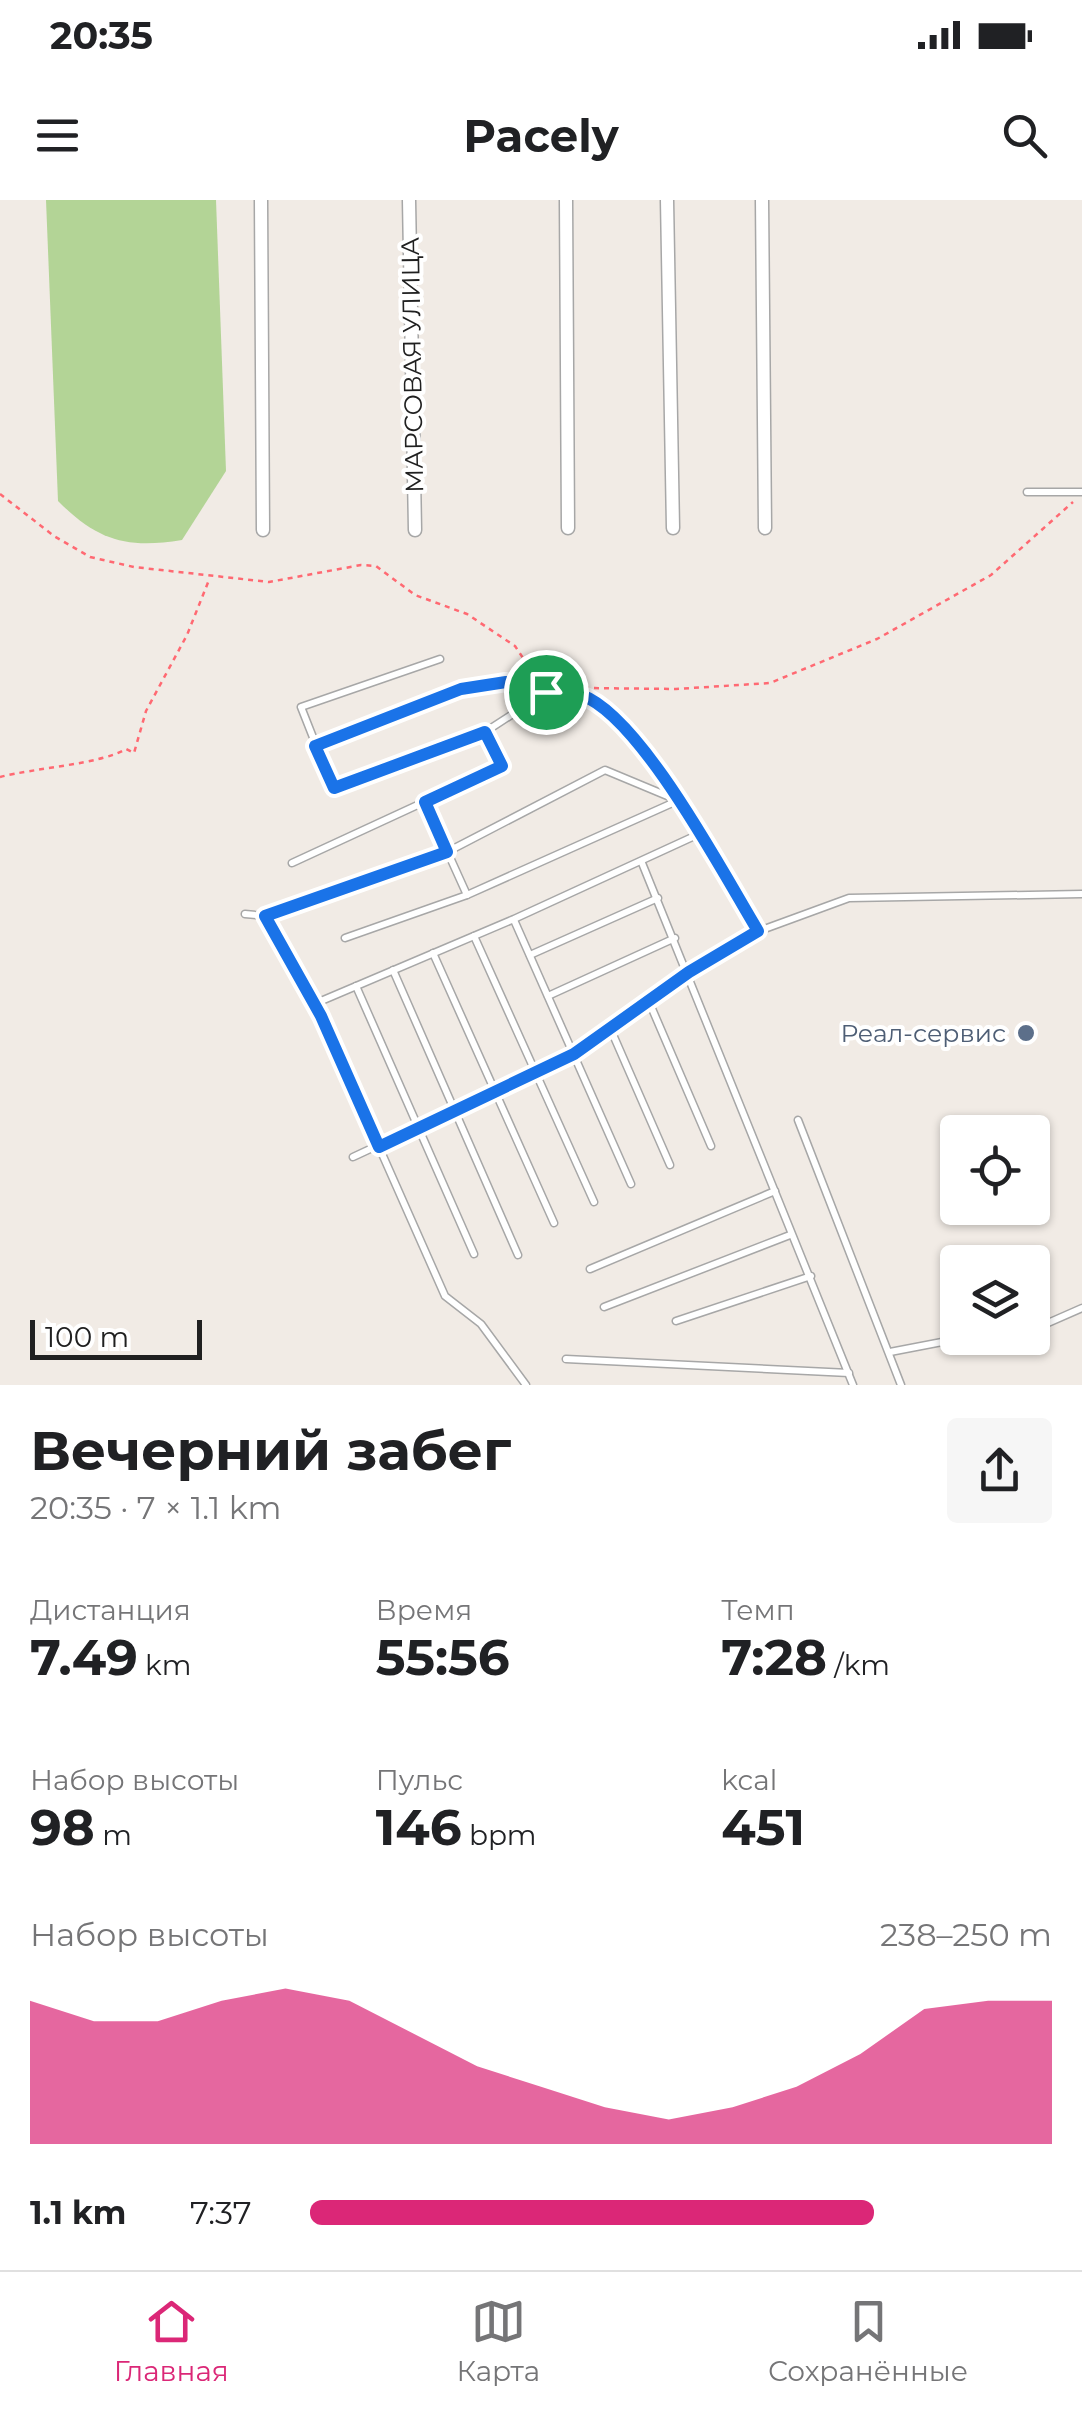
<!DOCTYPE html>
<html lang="ru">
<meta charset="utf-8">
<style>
:root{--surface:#fff;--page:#f6f6f6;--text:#202124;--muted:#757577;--line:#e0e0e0;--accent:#db2777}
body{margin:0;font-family:Montserrat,sans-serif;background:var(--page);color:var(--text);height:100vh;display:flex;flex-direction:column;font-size:38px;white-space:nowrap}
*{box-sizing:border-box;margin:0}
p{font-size:32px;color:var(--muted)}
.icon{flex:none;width:55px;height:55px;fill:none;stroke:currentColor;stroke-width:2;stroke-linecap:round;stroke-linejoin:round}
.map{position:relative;height:1185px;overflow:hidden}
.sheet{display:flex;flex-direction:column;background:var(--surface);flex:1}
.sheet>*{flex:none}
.fabs{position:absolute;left:940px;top:915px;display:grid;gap:20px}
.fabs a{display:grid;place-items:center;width:110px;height:110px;border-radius:10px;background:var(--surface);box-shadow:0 2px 8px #0004;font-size:50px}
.scale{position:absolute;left:30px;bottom:25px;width:172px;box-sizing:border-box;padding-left:10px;border:5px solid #202020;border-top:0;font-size:28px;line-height:35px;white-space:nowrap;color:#202020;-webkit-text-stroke:8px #fff;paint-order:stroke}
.pin{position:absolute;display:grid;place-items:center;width:85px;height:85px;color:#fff;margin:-42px;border:5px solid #fff;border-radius:50%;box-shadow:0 2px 10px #0007}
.round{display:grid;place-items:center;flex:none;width:105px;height:105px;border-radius:10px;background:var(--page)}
.head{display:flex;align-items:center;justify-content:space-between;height:170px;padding:0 30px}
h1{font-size:55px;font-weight:700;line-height:75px}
.figures{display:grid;grid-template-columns:repeat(3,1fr);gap:15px;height:170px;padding:10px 30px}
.figures div{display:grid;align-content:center}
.figures b{font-size:50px;font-weight:700}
.figures small{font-size:28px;font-weight:400}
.figures p{font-size:28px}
.chart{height:280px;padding:20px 30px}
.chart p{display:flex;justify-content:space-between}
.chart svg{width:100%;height:180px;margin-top:10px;fill:var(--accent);opacity:.7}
ul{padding:0 30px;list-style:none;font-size:32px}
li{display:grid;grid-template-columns:160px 120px 1fr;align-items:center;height:75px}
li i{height:25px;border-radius:12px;background:var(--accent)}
.status{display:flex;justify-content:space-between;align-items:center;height:70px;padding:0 50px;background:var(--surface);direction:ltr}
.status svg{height:28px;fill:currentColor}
header{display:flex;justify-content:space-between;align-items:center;height:130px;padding:0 30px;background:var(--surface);font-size:45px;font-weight:700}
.dock{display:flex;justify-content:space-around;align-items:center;height:140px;border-top:2px solid var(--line);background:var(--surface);font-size:28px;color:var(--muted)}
.dock a{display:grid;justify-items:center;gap:5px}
.dock .active{color:var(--accent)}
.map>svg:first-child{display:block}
.forest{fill:#b3d496}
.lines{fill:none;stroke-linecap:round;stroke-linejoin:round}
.service-casing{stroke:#a7a7a7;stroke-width:9}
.minor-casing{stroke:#a7a7a7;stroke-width:15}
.path{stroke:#ff6972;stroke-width:2.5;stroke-dasharray:5 5;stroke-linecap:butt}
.service{stroke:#fff;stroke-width:6}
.minor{stroke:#fff;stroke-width:12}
.route-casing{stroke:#fff;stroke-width:20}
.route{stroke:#1a73e8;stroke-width:12}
.service-dot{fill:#5c6f8a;stroke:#fff;stroke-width:4}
.labels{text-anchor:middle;stroke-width:8;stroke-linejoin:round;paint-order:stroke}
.street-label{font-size:25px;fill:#202020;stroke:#fff}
.service-label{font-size:25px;fill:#4e5e75;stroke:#fff;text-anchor:end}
</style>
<div class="status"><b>20:35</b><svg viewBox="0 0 49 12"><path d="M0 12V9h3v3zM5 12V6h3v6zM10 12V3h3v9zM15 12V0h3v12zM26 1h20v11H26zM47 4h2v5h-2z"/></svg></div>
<header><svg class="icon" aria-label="menu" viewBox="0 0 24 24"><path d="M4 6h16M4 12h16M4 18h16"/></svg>Pacely<svg class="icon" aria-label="search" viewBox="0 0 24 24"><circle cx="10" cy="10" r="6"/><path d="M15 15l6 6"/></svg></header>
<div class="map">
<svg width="1082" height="1185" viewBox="0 0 1082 1185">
<rect width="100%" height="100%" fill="#f1ebe5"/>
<path class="forest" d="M46,0H216L226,271L182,340C127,349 98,341 58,301Z"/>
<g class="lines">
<defs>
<g id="service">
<path d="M1027,292H1082"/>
<path d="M440,459L301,507L333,588L485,532"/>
<path d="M315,546L461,489L506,482L581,495L618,520L641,548L759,731"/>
<path d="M425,602L467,695"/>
<path d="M292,663L502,566L485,532L545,493"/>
<path d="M642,663L853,1185"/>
<path d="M245,714L265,716L447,652L605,570L677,600"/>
<path d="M265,716L321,816L445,1096L481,1124L526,1185"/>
<path d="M514,720L631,984"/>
<path d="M474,736L594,1002"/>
<path d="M345,738L467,695L677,601"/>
<path d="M433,753L554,1023"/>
<path d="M530,755L658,698"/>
<path d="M393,770L518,1055"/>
<path d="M356,786L474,1054"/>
<path d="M548,796L675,738"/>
<path d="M314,804L514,719L699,634"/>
<path d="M650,804L711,946"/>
<path d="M611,830L670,965"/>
<path d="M798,920L901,1185"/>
<path d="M353,957L574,854L689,772L759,731L849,698L1082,694"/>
<path d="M590,1069L775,991"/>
<path d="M604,1107L790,1035"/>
<path d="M676,1121L811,1076"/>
<path d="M1032,1130L1082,1108"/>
<path d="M890,1152L942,1142L1010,1138"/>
<path d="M566,1159L849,1173"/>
</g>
<g id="minor">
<path d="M261,0L263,330"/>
<path d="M409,0L415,330"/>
<path d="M566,0L568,328"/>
<path d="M667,0L673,328"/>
<path d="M762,0L765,328"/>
</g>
</defs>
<use href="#service" class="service-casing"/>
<use href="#minor" class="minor-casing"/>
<g class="path">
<path d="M0,294L54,336L90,357L134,367L269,382L361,365L376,366L415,395L467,414L515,446L535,476"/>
<path d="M584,488L676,489L770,483L877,439L991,375L1073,302"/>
<path d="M0,577C34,568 102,564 126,549L134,553L146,511L187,435L209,380"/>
</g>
<use href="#service" class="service"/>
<use href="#minor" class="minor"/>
</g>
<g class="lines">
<defs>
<path id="route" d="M506,482C528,488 561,489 581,495C640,515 724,675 758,731L689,772L574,854L379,947L321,816L265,716L447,652L425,602L502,566L485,532L334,588L315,546L461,489Z"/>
</defs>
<use href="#route" class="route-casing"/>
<use href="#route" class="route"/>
</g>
<circle class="service-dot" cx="1026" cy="833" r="10"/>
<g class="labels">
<g class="street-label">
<text transform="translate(412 165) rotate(-91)" y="9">МАРСОВАЯ УЛИЦА</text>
</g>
<g class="service-label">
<text x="1006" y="842">Реал-сервис</text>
</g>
</g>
</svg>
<div class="fabs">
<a><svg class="icon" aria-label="locate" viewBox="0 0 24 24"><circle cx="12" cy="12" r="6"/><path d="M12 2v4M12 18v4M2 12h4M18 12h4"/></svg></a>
<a><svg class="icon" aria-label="layers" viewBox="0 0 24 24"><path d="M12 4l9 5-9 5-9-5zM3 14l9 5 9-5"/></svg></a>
</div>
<div class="scale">100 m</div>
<div class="pin" style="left:546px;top:492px;background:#1e9e55"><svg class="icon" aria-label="arrive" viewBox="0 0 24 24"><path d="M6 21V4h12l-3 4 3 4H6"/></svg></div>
</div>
<section class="sheet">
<div class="head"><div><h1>Вечерний забег</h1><p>20:35 · 7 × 1.1 km</p></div><a class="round"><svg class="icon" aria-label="share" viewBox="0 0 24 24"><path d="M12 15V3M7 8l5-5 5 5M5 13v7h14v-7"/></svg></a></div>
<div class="figures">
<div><p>Дистанция</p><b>7.49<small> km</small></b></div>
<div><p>Время</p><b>55:56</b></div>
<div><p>Темп</p><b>7:28<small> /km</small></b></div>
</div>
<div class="figures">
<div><p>Набор высоты</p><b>98<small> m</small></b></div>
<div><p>Пульс</p><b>146<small> bpm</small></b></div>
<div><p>kcal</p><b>451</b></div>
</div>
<div class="chart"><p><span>Набор высоты</span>238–250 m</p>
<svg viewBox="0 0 160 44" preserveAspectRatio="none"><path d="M0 44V9L10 14L20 14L30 9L40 6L50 9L60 17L70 25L80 30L90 35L100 38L110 35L120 30L130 22L140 11L150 9L160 9V44z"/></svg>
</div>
<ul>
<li><b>1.1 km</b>7:37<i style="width:76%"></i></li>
</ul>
</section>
<nav class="dock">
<a class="active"><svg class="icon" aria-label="home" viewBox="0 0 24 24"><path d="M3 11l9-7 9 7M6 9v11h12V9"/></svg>Главная</a>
<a><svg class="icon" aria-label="map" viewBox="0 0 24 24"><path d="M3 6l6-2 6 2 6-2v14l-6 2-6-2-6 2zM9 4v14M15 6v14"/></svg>Карта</a>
<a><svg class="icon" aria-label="saved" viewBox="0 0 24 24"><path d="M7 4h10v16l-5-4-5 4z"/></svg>Сохранённые</a>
</nav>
